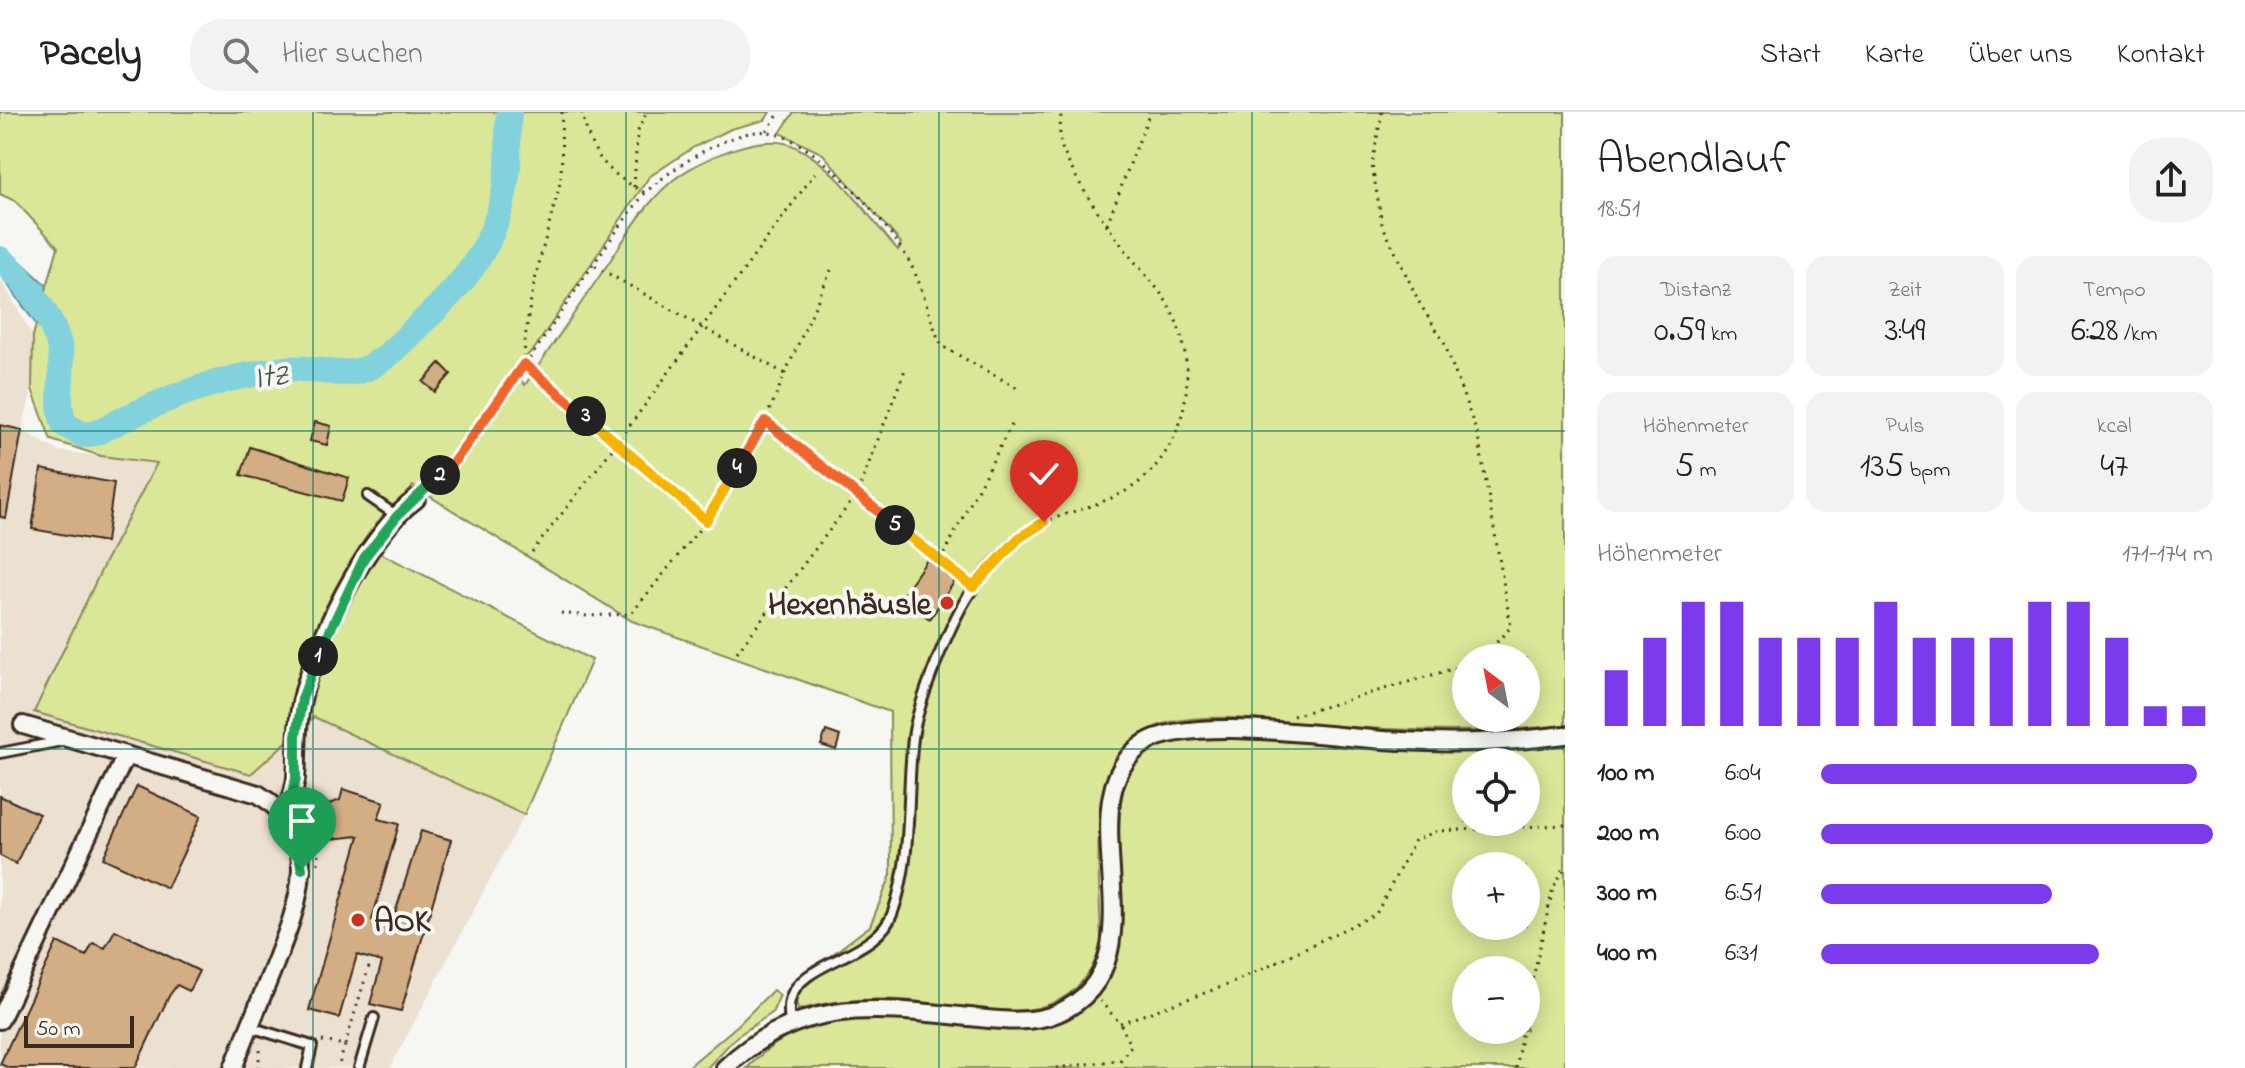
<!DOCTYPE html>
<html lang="de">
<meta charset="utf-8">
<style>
:root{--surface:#fff;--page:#f2f2f2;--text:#222;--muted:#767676;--line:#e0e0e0;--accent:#7c3aed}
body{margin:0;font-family:"Indie Flower",sans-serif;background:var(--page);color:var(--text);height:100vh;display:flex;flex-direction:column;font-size:30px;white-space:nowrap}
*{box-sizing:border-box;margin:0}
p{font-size:26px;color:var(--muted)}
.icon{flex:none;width:44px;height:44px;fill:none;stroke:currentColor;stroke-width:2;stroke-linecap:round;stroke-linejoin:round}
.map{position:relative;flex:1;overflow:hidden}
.panel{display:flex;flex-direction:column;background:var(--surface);width:680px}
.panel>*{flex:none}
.needle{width:52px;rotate:328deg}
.tools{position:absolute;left:1452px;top:532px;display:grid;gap:16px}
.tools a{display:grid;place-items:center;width:88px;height:88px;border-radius:50%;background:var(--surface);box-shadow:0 4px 20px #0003;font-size:40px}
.scale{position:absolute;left:24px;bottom:20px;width:110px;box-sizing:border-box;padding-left:8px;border:4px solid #3b2a1e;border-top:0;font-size:22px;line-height:28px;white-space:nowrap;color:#3b2a1e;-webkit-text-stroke:6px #f6f6f2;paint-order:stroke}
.pin{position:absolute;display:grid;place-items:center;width:68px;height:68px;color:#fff;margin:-82px -34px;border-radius:50% 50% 50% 0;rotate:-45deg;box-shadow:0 0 8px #0007}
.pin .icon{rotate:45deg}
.km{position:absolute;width:40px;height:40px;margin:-20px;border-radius:50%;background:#222;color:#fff;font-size:22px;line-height:40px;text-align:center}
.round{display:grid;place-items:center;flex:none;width:84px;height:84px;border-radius:32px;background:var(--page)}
.summary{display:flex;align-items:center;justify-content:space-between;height:136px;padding:0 32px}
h1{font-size:44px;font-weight:600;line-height:60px}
.metrics{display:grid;grid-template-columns:repeat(3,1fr);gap:12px;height:136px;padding:8px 32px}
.metrics div{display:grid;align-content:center;border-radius:20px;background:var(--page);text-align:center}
.metrics b{font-size:34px;font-weight:600}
.metrics small{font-size:22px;font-weight:400}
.metrics p{font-size:22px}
.chart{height:224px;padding:16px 32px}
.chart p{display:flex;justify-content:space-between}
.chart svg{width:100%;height:144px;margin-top:8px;stroke:var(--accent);stroke-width:6}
ul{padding:0 32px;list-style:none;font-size:26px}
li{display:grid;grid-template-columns:128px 96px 1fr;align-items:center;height:60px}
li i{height:20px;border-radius:10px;background:var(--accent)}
header{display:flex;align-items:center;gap:48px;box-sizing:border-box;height:112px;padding:0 40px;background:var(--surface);border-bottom:2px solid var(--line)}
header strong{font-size:38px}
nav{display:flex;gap:44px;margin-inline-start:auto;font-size:28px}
.search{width:560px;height:72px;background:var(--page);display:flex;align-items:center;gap:20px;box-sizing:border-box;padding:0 28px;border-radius:32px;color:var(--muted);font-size:30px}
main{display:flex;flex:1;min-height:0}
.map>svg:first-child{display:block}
.built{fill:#ece0d1}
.green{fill:#dae698;stroke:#8a885b;stroke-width:2;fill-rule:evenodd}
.water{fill:#82d2de;stroke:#668f91;stroke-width:2}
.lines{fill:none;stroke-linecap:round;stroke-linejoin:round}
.river{stroke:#82d2de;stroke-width:26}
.building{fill:#d3ad84;stroke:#3b2a1e;stroke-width:2}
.service-casing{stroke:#3b2a1e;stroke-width:14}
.minor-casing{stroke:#3b2a1e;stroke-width:22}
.path{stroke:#3b2a1e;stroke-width:3;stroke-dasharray:2 6;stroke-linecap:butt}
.service{stroke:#f6f6f2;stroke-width:8}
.minor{stroke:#f6f6f2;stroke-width:16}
.split-1-casing{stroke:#fff;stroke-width:16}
.split-2-casing{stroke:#fff;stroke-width:16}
.split-3-casing{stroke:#fff;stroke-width:16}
.split-4-casing{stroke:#fff;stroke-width:16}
.split-5-casing{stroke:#fff;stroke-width:16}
.split-6-casing{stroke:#fff;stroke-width:16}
.split-1{stroke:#22a559;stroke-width:10}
.split-2{stroke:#22a559;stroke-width:10}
.split-3{stroke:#f0652b;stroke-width:10}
.split-4{stroke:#f5b400;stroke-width:10}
.split-5{stroke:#f0652b;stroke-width:10}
.split-6{stroke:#f5b400;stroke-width:10}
.grid{fill:none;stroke:#0f766e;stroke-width:2;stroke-opacity:0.55}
.poi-dot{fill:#c8321e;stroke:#f6f6f2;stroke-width:3}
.labels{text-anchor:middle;stroke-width:8;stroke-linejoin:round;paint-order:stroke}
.poi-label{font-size:32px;font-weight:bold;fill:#3b2a1e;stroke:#f6f6f2;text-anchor:end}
.water-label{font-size:34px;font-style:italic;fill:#4d544e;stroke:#f6f6f2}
</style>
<header>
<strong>Pacely</strong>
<div class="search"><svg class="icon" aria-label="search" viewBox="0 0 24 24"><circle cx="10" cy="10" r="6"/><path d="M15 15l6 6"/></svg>Hier suchen</div>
<nav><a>Start</a><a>Karte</a><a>Über uns</a><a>Kontakt</a></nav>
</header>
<main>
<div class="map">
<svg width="1565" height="956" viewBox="0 0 1565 956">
<rect width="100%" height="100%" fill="#f6f6f2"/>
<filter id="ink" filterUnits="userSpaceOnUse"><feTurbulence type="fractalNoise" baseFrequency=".0125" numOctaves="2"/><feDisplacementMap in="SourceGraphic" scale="16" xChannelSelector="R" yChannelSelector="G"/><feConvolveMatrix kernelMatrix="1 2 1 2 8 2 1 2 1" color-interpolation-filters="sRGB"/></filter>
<g filter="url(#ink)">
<path class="built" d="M0,166L33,224L32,277L22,318L58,339L157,351L106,448L34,599L251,662L313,605L524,703L390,956H0Z"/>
<g class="green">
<path d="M0,0H770L765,8L731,17L694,35L649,65L535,236L512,258L525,273C553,233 580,192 608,152C627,123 645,92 671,70C697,48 763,18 796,35C839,56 867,104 898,138L901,131L823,42L780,21L794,0H1565V613C1484,622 1402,619 1322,613C1273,610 1218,600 1170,610C1146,616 1124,631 1113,653C1090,701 1101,781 1101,834C1070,930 975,892 900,888C865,886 832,888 798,898L793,872L870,814L891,763L890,600L632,509L413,374L370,436L592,548L524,703L314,605L251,662L34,600L106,448L157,351L101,344L51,328L32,277L33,224L58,135L15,89L0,82ZM1466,546H1526V606H1466Z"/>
<path d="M1200,624L1404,637L1565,630V956H747C855,844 994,956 1081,899C1160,839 1086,692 1143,643C1159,629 1180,627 1200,624ZM1466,650H1526V710H1466ZM1466,754H1526V814H1466ZM1466,858H1526V918H1466Z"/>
<path d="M773,878L780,883L772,901L736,925L707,956H687L738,913Z"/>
</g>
<path class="water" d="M16,145L47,174L36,212L1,163Z"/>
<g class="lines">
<path class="river" d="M0,147C24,166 59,213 61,245C63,267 56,290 64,312L83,323L96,321C160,288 214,265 286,257C310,254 334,265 359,259C382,253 400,231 417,215C469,168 501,127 508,55C509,37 507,18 509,0"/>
</g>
<g class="building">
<path d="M440,251L451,262L435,280L423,270Z"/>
<path d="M315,310L331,314L327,333L310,329Z"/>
<path d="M0,313L22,318L6,406L0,405Z"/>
<path d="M250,335L349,366L342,389L241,363Z"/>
<path d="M41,357L114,371L106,430L32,417Z"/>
<path d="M927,448L956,467L930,507L900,487Z"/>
<path d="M826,619L840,624L836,638L821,633Z"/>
<path d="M137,674L201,704L167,776L103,746Z"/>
<path d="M343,677L384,690L378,707L399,712L372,808L391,814L421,719L451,728L401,899L370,892L382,850L357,843L339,906L309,898L359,724L331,727L318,714L322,695L340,688Z"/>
<path d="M0,684L39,702L16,752L0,744Z"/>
<path d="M115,818L199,859L189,879L177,873L169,884L135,956H9L0,952L57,830L86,844L93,831L105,836Z"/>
</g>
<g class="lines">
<defs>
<g id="service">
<path d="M368,384L397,404"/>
<path d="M0,641L62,629"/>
<path d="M790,912C789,904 788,895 790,888C800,848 878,846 893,800C913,743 906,684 913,626C917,591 953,503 974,475C986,457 1005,442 1019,426"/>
<path d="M250,915L312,934L307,956"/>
<path d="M359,956L374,906"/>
</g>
<g id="minor">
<path d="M23,613L258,682C329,726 296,798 272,859C259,891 246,924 233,956"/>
<path d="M286,707C289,693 295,679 296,665C298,640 296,617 301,592C313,533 367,422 416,387"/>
<path d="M0,908L126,643"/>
<path d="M725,956C800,885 874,895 969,905C998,908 1030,913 1058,901C1172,850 1058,687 1145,631C1191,602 1342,627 1402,629C1455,632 1512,630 1565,623"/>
</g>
</defs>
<use href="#service" class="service-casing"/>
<use href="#minor" class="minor-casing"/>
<g class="path">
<path d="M562,0C560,24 564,52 559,75C544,135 525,190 524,252L706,409L765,309"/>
<path d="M582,0C591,43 605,59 645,81"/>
<path d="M1382,0L1372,53L1382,112L1420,192L1444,230L1478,324L1511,515L1482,546"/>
<path d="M767,19L780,0"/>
<path d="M634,75L637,21L647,0"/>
<path d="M1107,112L1150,0"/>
<path d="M595,154L785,262L765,309L964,467"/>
<path d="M785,262L831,158"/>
<path d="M425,378C512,290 569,178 645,81C669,58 733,15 768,20C817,27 890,112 912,155C925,180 929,208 942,234L1021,278"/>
<path d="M1029,419C1065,396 1112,395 1144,366C1190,324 1199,253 1171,198C1161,178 1144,162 1130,144C1107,114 1076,71 1062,36C1058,26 1061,11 1061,0"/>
<path d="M532,440L617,331L815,61"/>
<path d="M940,449L1012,312"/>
<path d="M561,501L587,504L631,502L706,409"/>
<path d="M737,540L857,382L906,255"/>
<path d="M1293,604L1466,553"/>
<path d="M301,703L314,700L320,732L317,758"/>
<path d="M1526,898L1553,776L1565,755"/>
<path d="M1120,911L1230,872L1376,802L1415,728L1437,719L1565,713"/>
<path d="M322,929L345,933L338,956"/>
<path d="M345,933L370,851"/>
<path d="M1120,948L1126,956"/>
<path d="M258,956L261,932"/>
<path d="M1056,956L1120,948L1131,934L1120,911L1100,889"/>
<path d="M1516,956L1522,918"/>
</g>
<use href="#service" class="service"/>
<use href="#minor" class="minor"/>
</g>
</g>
<g class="lines" filter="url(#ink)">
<defs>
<path id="split-1" d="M302,757L292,715L286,707L296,667V624L302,587L318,544"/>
<path id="split-2" d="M318,544L364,446L397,404L440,363"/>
<path id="split-3" d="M440,363L456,347L524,252L586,304"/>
<path id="split-4" d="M586,304L706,409L737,356"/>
<path id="split-5" d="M737,356L765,309L895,413"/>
<path id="split-6" d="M895,413L973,475L1019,426L1044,410"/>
</defs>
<use href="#split-1" class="split-1-casing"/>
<use href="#split-2" class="split-2-casing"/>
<use href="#split-3" class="split-3-casing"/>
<use href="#split-4" class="split-4-casing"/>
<use href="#split-5" class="split-5-casing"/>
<use href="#split-6" class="split-6-casing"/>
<use href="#split-1" class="split-1"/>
<use href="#split-2" class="split-2"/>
<use href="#split-3" class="split-3"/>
<use href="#split-4" class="split-4"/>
<use href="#split-5" class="split-5"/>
<use href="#split-6" class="split-6"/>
</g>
<path class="grid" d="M313,0V956M626,0V956M939,0V956M1252,0V956M0,319H1565M0,637H1565"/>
<g class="poi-dot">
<circle cx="947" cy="491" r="8"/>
<circle cx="358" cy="808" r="8"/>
</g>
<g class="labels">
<g class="poi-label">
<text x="931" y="502">Hexenhäusle</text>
<text x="374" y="819" text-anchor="start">AOK</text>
</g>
<g class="water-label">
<text transform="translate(270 262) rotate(-8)" y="12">Itz</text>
</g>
</g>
</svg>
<div class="tools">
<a><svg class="needle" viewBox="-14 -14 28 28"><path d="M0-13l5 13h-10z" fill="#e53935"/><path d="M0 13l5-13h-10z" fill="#767676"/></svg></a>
<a><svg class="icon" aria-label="locate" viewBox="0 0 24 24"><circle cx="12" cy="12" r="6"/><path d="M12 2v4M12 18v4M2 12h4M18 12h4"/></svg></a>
<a>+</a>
<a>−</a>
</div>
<div class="scale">50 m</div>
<div class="pin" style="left:302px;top:757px;background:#1e9e55"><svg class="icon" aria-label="arrive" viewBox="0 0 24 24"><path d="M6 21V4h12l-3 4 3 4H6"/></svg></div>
<div class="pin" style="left:1044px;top:410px;background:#d93025"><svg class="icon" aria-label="check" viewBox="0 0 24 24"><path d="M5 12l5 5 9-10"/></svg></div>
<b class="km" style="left:318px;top:544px">1</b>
<b class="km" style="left:440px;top:363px">2</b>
<b class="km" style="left:586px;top:304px">3</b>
<b class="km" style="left:737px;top:356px">4</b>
<b class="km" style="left:895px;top:413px">5</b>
</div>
<section class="panel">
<div class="summary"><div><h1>Abendlauf</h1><p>18:51</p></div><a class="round"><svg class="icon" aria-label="share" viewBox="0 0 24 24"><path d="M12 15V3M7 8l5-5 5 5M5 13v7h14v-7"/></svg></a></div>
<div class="metrics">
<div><p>Distanz</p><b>0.59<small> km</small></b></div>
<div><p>Zeit</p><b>3:49</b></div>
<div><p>Tempo</p><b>6:28<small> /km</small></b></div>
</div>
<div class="metrics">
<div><p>Höhenmeter</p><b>5<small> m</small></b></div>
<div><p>Puls</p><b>135<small> bpm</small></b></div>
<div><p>kcal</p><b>47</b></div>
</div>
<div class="chart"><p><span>Höhenmeter</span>171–174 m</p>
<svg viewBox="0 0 160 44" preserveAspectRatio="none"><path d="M5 44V27M15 44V17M25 44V6M35 44V6M45 44V17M55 44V17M65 44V17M75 44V6M85 44V17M95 44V17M105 44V17M115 44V6M125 44V6M135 44V17M145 44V38M155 44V38"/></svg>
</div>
<ul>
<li><b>100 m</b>6:04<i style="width:96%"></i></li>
<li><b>200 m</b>6:00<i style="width:100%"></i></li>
<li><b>300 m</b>6:51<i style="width:59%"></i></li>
<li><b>400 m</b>6:31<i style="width:71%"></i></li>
</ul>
</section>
</main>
